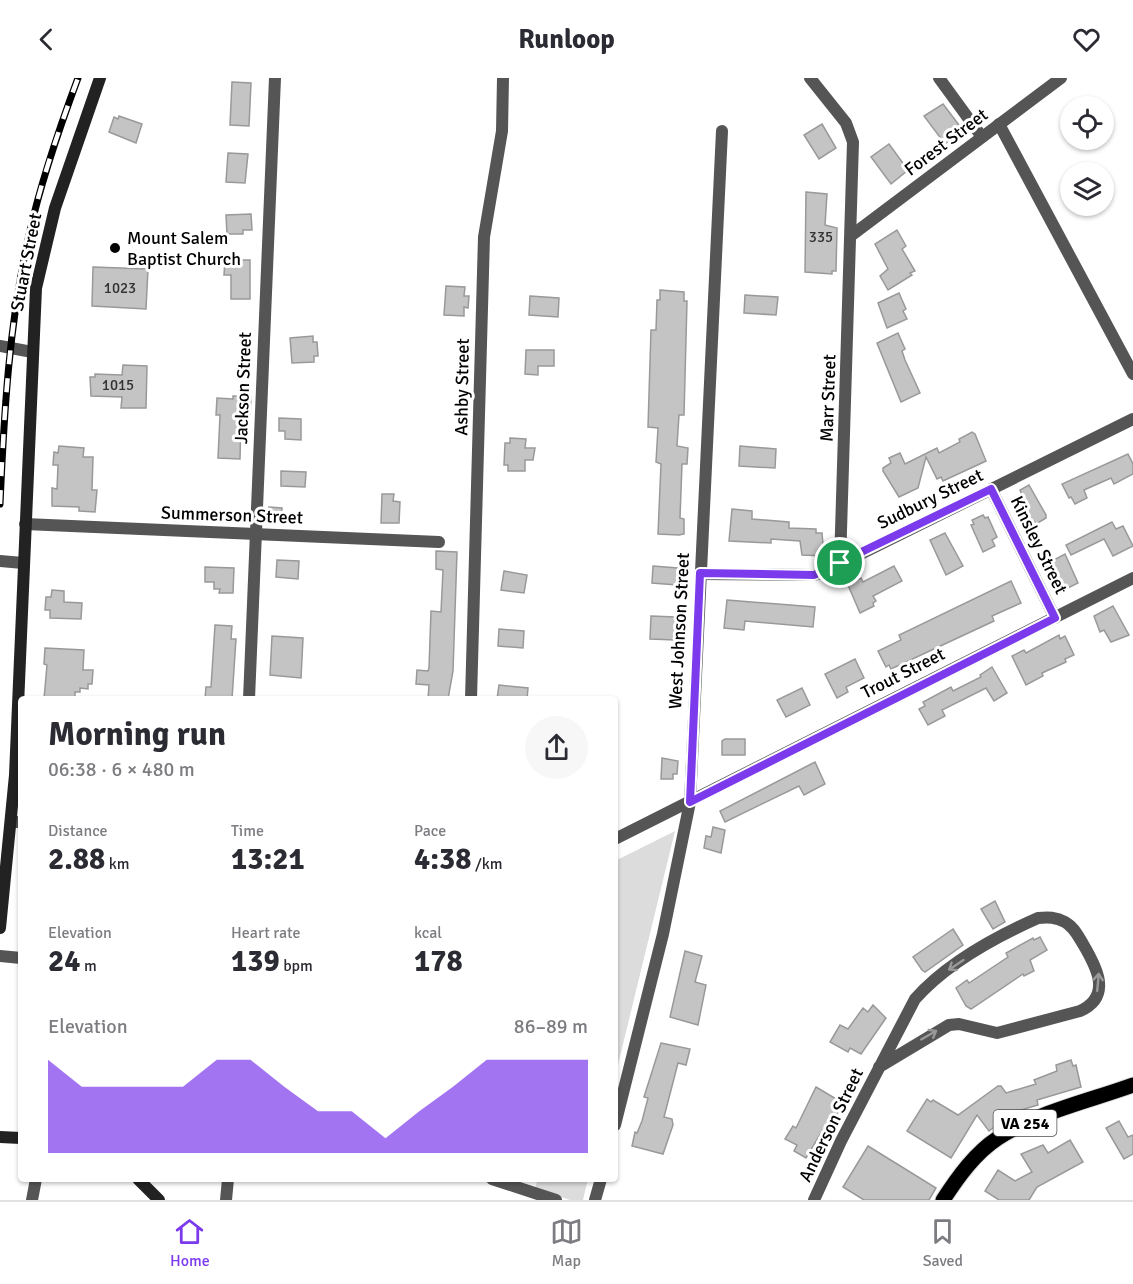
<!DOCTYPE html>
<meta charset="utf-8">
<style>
:root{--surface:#fff;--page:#f7f7f7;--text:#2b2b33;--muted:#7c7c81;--line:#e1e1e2;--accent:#7c3aed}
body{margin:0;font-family:Signika,sans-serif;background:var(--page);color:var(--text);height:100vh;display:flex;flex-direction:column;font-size:22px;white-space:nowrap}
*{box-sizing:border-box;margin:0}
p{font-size:20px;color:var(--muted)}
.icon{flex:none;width:33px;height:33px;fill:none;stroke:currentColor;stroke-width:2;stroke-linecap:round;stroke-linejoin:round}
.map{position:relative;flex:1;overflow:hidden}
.drawer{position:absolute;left:18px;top:618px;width:600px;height:486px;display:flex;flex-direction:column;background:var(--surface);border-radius:6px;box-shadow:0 2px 4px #0004}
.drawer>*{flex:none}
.controls{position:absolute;left:1060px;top:18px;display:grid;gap:12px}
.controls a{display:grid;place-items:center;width:54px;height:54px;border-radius:50%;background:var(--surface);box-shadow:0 2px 4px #0004;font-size:30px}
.pin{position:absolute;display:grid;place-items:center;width:51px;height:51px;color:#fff;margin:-26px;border:3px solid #fff;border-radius:50%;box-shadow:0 2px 6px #0007}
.round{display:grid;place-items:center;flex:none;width:63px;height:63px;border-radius:32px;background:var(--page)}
.summary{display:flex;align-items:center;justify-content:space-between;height:102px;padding:0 30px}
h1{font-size:33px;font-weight:700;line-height:45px}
.figures{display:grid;grid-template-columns:repeat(3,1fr);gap:9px;height:102px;padding:6px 30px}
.figures div{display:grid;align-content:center}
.figures b{font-size:30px;font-weight:700}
.figures small{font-size:16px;font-weight:400}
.figures p{font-size:16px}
.chart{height:168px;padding:12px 30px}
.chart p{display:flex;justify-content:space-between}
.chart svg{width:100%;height:108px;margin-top:6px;fill:var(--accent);opacity:.7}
header{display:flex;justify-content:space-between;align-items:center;height:78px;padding:0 30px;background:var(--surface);font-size:27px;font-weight:700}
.tab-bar{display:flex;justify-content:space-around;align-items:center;height:84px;border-top:2px solid var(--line);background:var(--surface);font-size:16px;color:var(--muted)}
.tab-bar a{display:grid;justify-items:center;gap:3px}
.tab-bar .current{color:var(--accent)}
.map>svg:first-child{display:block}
.green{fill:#dcdcdc}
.building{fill:#c4c4c4;stroke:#999;stroke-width:1.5}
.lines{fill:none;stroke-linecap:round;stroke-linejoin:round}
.primary-casing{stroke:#dbdbdb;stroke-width:17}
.street{stroke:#555;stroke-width:12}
.secondary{stroke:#222;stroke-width:12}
.primary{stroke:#000;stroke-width:15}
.rail-casing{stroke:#000;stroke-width:7}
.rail{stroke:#fff;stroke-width:4.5;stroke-dasharray:14;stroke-linecap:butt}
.oneway{stroke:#999}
.route-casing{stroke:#fff;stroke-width:12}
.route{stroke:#7c3aed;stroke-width:8}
.poi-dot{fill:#000;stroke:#fff;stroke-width:2}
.labels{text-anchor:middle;stroke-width:6;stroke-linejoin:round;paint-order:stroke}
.number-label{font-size:15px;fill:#313131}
.shield{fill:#fff;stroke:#4c4c4c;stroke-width:1.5}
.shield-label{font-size:16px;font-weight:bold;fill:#000}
.street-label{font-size:18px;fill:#000;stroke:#fff}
.poi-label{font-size:18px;fill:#000;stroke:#fff;text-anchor:start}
</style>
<header><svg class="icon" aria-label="back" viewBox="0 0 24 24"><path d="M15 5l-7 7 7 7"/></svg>Runloop<svg class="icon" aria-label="heart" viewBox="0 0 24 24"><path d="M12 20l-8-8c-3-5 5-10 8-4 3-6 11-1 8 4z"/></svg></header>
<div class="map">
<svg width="1133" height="1122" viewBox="0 0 1133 1122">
<rect width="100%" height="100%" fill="#fff"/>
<g class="green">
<path d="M675,753L615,999V783Z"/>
<path d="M538,1101H588L583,1122H570L535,1110Z"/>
</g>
<g class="building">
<path d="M232,4L251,5L249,48L230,47Z"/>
<path d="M943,26L962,51L945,66L924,38Z"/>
<path d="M119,38L142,46L136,65L109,54L114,39L118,41Z"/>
<path d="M822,46L836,70L819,81L804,57Z"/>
<path d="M889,66L908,92L891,106L871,79Z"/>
<path d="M228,75L248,76L245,105L226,104Z"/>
<path d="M806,114L827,116L825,147L837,150L836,193H832V196L805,194Z"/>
<path d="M251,136L252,152H243V156H227L226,137Z"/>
<path d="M897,152L906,168L902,171L915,193L910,195L912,197L888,212L880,198L888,191L875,166Z"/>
<path d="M225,182H250V221H231V197H224Z"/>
<path d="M93,189L148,191L146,231L92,228Z"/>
<path d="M446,208L465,209L464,218H469L468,230L464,229V238L444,237Z"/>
<path d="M660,212L684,214V223H687L684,337H679L677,368L688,370L687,386H682L680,440L684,441V456L679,457L658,456L661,386L656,384L658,350L648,349L651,252H656L657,222H660Z"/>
<path d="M899,215L906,231L903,233L907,241L887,250L878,225Z"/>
<path d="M745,217L778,219L776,237L744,235Z"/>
<path d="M530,218L559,220L558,239L529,237Z"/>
<path d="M898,255L905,271L902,273L905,282L920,315L901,324L877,265Z"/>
<path d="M313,258V264H317L318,278H314V284L292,285L290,260Z"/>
<path d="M526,272H554V288H538V297L525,296Z"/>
<path d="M123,287L147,288L146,330H121L122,319L91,318L90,299H95V296L122,297Z"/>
<path d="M233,318L251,319L250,339L241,338L240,381L218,380L220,337H216L217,320L233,321Z"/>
<path d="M279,340L301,341V362L285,361V353H279Z"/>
<path d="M972,354L975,356L986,383L943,403L941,399L937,401L926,379L918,410L899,419L883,393V390L891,385L889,380L900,375L905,386L937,370L939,375L960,364L959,361Z"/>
<path d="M510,360L526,361L525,370H535L533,382H525V393H508V387H504L505,365H510Z"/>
<path d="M59,368L84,370L83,379H93L92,412H97L95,434L79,433V429L52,428V410L57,411L58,387H53L54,374L58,375Z"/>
<path d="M740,368L776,371L775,390L739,388Z"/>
<path d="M1128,376L1133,386V396L1114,406L1111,400L1084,412L1087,420L1075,426L1071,419L1069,420L1062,406Z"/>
<path d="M281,393L306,394L305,409L281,408Z"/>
<path d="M1029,407L1046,437V440L1036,446L1034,443L1028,446L1017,425V420L1022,417L1020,412Z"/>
<path d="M382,416H394L393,423L400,424L399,445H381Z"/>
<path d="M269,429L282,430L281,445L268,444Z"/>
<path d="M732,431L752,433V441L789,444V450L816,451V455H822L824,478L802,477L800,463L771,461V465L729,463Z"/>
<path d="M983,437L985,440L988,439L997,459L992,462L995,468L983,474L971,447L974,446L972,442Z"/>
<path d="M1112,444L1116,451L1123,448L1133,468L1113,478L1104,461L1071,477L1066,467Z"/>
<path d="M945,455L963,488L946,497L930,462Z"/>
<path d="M436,473L457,474L453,593L448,621H428L429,607L416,606L417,592L428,593L429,590L431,533L441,534L443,492L436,491Z"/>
<path d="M1065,476L1078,505L1064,512L1049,488L1050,484Z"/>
<path d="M277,482L299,483L298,501L276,499Z"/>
<path d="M653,488L678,490L682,493L681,505L677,507L652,505Z"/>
<path d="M894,488L902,503L873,518L876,523L873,525L874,528L860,535L848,507L861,500L863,504Z"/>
<path d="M205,489L234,490L233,515H219L220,511H214V504H205Z"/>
<path d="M504,493L527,497L524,515L501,512Z"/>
<path d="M1011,503L1021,525L992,538L994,543L891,591L889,587L886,589L878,573L901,562L899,557Z"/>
<path d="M52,512L64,513V524L82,525L81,541L50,540V532H45L46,519H51Z"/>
<path d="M727,522L815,529L813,549L745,543L744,552L724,550Z"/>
<path d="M1113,528L1129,557L1111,564L1104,552L1100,554L1094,538Z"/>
<path d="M651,538L675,539V562L650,561Z"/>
<path d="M215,547L232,548L231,561H236L232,621H205L206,609H211Z"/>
<path d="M499,551L524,553L523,570L498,568Z"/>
<path d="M1059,557L1060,561L1065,558L1074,577L1065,581L1066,584L1042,595L1043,598L1026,607L1012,578L1024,572L1026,575Z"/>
<path d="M272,558L303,560L301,600L270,597Z"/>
<path d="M45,570L84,572L83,592H93L92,606H88V611L80,610V614H75V621H44L47,587L44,586Z"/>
<path d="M855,581L864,600L846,609L848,614L837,620L825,596Z"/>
<path d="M992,589L1007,615L994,623L986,610L942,632L945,638L928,647L919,631L925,628L923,624L951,609L953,613L981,599L980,597Z"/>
<path d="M499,607L528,610L527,621H497Z"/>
<path d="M802,610L810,627L786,639L777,622Z"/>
<path d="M725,661H745V677H722V663Z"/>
<path d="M662,680L678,683L677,696H673V701H661Z"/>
<path d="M815,684L825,706L804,717L799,708L725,744L720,733Z"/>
<path d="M713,749L725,752L721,775L704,770L706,758L711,759Z"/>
<path d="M995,823L1005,844L993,851L981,831Z"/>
<path d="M953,851L963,867L925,894L922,892L913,879Z"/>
<path d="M1040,859L1047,872L1030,882L1034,893L1024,898L1023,896L971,931L966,928L956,910L967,902L969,905L1008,879L1006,875L1033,860L1034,862Z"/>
<path d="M685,873L702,878L695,904L706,907L698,947L670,939Z"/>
<path d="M873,927L886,940L861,976L850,970L848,974L830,964L840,947L848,951L863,930L868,934Z"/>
<path d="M661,965L690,971L686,987L678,985L664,1039L672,1041L673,1047L663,1076L632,1068L635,1054L637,1055L642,1043L648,1020L644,1019Z"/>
<path d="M1071,982L1073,988L1076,987L1081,1009L1037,1022L1038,1027L1014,1034L989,1053L977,1037L951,1080L907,1053L927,1021L931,1024L933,1022L958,1037L998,1008H1001L1006,1015L1036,1006L1034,1002L1057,993L1056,987Z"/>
<path d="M816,1009L843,1025L826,1057L821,1055L806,1080L794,1073L797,1067L785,1061L793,1048L796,1050Z"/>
<path d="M1119,1043L1128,1059L1133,1057V1076L1124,1081L1106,1050Z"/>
<path d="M1070,1062L1083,1084L1037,1109L1029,1122H999L985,1113L998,1092L1015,1103L1032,1094L1021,1076L1043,1067L1048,1075Z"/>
<path d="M868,1068L936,1110L929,1122H864L843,1109Z"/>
</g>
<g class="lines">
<defs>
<path id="primary" d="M943,1122C958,1099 975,1075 998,1060C1038,1034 1089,1023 1133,1007"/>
</defs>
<use href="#primary" class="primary-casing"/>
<g class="street">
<path d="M810,0L846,45L853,64L840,485"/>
<path d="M939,0L982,59"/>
<path d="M999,46L1133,296"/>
<path d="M852,157L1061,0"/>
<path d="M0,268L32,274"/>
<path d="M991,411L1055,540"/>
<path d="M25,446L439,464"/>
<path d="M0,483L23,485"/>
<path d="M700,496L814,497L826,493L1133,341"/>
<path d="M249,621L275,0"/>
<path d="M471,621L484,159L502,53L503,0"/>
<path d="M12,744H21"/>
<path d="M615,761L1133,500"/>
<path d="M0,878L21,880"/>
<path d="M615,1047L663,856L690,724L722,53"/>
<path d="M492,1101L556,1122"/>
<path d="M32,1122L36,1101"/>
<path d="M226,1122L228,1101"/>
<path d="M595,1122L601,1101"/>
<path d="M814,1122L841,1063L915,921C946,886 995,859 1038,840C1048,839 1056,839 1065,844C1074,849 1078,858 1083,866C1096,888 1113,918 1080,933L997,955L959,946L949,947L879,989"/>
</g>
<g class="secondary">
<path d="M0,850L15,697L36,210L55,130L100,0"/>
<path d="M0,1059L21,1060"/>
<path d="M138,1101L159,1122"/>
</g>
<use href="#primary" class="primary"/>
<defs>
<path id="rail" d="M0,426C4,336 9,245 29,157C41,103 59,51 78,0"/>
</defs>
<use href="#rail" class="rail-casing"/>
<use href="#rail" class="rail"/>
</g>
<defs><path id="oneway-shaft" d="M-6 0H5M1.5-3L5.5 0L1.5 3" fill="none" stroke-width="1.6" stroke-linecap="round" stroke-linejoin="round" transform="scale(1.5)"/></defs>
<g class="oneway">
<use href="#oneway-shaft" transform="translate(956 887) rotate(146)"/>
<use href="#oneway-shaft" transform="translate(1098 904) rotate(-85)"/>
<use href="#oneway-shaft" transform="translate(929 957) rotate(-30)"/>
</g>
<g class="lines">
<defs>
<path id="route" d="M991,411L1055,540L690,724L700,495L814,497Z"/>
</defs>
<use href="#route" class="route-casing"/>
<use href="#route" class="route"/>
</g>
<circle class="poi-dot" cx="115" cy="170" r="6"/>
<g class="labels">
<g class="number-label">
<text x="821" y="164">335</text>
<text x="120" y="215">1023</text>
<text x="118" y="312">1015</text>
</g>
<rect class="shield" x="993.5" y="1032" width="63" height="26" rx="4.5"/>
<g class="shield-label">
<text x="1025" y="1051">VA 254</text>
</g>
<g class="street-label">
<text transform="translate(946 64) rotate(-37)" y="6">Forest Street</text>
<text transform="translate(26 184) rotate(-79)" y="6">Stuart Street</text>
<text transform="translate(462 309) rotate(-89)" y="6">Ashby Street</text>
<text transform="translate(243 310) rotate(-88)" y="6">Jackson Street</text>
<text transform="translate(828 320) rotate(-88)" y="6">Marr Street</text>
<text transform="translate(930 421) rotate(-26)" y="6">Sudbury Street</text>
<text transform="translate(232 437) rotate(2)" y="6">Summerson Street</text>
<text transform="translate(1039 467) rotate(64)" y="6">Kinsley Street</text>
<text transform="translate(679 553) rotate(-87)" y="6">West Johnson Street</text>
<text transform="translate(903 595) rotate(-27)" y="6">Trout Street</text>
<text transform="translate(831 1047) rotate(-64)" y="6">Anderson Street</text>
</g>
<g class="poi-label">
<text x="127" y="166">Mount Salem<tspan x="127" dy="21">Baptist Church</tspan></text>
</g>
</g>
</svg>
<div class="controls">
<a><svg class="icon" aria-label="locate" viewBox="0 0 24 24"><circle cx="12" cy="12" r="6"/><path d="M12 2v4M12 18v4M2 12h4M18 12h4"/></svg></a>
<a><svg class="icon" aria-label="layers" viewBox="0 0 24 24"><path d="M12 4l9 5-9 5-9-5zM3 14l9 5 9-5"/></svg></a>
</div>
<div class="pin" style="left:840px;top:485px;background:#1e9e55"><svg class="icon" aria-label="arrive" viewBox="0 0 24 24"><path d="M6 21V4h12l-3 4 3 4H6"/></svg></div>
<section class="drawer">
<div class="summary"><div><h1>Morning run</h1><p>06:38 · 6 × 480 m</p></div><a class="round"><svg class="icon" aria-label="share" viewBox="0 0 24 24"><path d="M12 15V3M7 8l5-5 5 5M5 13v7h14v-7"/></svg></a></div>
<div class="figures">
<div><p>Distance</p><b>2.88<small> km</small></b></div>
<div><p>Time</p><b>13:21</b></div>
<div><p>Pace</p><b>4:38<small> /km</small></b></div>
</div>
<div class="figures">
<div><p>Elevation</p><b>24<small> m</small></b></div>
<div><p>Heart rate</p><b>139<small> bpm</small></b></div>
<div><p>kcal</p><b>178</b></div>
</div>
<div class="chart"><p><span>Elevation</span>86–89 m</p>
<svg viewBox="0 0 160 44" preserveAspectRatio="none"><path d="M0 44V6L10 17L20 17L30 17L40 17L50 6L60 6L70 17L80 27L90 27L100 38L110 27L120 17L130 6L140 6L150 6L160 6V44z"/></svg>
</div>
</section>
</div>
<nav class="tab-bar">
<a class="current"><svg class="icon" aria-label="home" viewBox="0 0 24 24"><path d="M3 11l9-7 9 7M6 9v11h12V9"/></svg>Home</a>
<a><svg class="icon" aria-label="map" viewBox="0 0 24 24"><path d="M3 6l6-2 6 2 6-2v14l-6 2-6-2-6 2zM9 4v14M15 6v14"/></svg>Map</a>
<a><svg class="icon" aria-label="saved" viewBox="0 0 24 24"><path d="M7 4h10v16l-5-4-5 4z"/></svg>Saved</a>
</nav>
